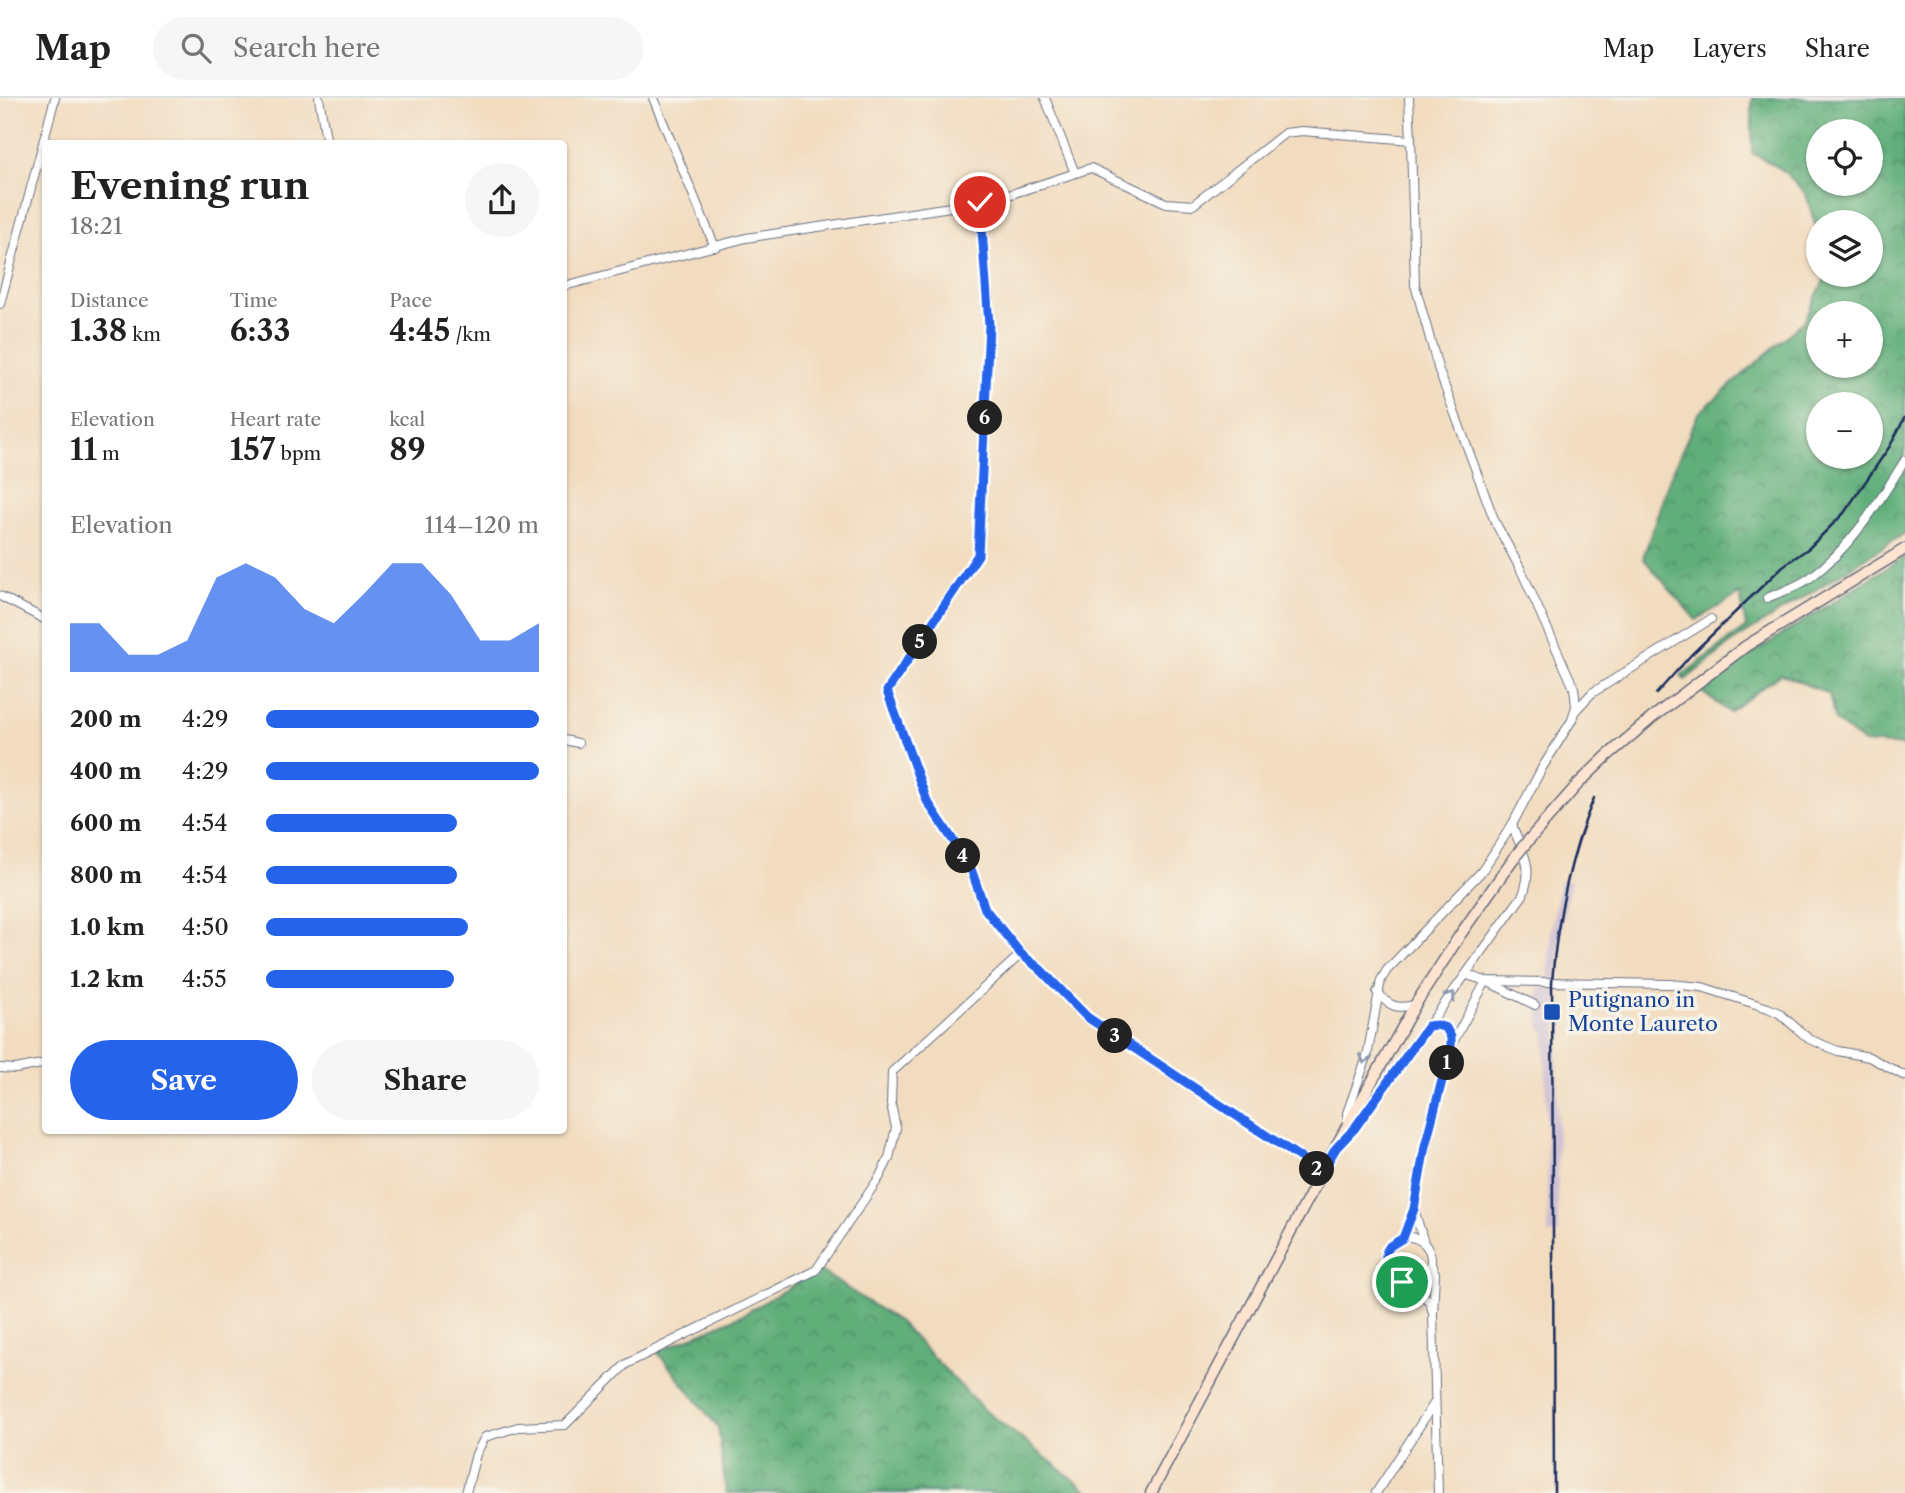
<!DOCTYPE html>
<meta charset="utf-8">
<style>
:root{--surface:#fff;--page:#f6f6f6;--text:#222;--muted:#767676;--line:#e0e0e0;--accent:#2563eb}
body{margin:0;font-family:"Libre Caslon Text",serif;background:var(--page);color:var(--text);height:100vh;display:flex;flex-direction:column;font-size:26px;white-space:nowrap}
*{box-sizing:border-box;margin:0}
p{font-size:23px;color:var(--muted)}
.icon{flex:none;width:38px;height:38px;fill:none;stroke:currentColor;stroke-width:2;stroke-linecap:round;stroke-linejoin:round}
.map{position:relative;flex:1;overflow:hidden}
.drawer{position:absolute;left:42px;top:42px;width:525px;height:994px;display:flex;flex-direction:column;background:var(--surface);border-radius:7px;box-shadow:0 2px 5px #0004}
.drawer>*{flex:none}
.buttons{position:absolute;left:1806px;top:21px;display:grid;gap:14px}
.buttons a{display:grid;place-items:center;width:77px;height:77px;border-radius:50%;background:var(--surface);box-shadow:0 2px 5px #0004;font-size:35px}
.pin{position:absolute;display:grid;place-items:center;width:60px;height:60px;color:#fff;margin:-30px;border:4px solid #fff;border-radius:50%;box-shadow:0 2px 7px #0007}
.km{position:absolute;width:35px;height:35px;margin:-18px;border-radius:50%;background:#222;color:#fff;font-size:19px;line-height:35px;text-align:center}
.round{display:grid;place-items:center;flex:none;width:74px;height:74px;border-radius:37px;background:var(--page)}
.headline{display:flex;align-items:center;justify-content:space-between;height:119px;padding:0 28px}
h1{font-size:38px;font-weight:700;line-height:52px}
.figures{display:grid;grid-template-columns:repeat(3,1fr);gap:10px;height:119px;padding:7px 28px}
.figures div{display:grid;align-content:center}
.figures b{font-size:30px;font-weight:700}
.figures small{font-size:19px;font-weight:400}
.figures p{font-size:19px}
.chart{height:196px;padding:14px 28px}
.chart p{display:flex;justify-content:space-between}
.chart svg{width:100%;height:126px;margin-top:7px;fill:var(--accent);opacity:.7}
.primary-button{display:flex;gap:14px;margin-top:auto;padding:14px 28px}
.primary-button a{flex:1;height:80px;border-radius:42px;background:var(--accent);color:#fff;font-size:28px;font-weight:700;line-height:80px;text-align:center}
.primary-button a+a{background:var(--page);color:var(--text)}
ul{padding:0 28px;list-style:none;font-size:23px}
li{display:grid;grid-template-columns:112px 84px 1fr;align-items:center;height:52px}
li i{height:18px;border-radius:9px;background:var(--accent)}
header{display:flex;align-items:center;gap:42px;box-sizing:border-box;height:98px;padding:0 35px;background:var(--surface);border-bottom:2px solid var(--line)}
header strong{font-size:33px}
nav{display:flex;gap:38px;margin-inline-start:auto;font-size:24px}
.search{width:490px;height:63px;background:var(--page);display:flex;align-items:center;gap:18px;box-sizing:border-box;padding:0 24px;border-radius:38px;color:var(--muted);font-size:26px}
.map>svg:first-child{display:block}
.railway{fill:#cebed2}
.forest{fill:url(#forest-crowns);stroke:#3e6f6c;stroke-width:2;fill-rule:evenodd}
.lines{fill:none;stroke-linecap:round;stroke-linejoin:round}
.street-casing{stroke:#666c80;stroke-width:10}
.secondary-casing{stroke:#666c80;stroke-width:13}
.street{stroke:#fff;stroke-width:8}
.secondary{stroke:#fde4d0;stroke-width:10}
.rail{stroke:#1b2f5e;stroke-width:2.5}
.secondary-bridge-casing{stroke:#666c80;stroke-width:13;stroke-linecap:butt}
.secondary-bridge{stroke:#fde4d0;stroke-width:10}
.oneway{stroke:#8d97ae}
.route-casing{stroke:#fff;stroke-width:14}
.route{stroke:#2563eb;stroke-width:9}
.transit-dot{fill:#1a4fb4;stroke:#f7f3e8;stroke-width:2.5}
.labels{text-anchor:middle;stroke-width:7;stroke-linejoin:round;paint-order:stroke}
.transit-label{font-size:21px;fill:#164399;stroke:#f7f3e8;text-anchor:start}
</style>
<header>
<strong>Map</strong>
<div class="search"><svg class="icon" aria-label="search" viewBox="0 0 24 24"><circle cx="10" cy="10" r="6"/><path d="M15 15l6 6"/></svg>Search here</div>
<nav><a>Map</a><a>Layers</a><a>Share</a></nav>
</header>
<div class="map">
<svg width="1905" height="1395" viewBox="0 0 1905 1395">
<defs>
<pattern id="forest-crowns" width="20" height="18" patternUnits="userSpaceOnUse" patternTransform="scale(1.75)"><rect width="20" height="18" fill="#60af7a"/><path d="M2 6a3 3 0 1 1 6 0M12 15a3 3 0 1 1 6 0" fill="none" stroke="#4e8f67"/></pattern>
</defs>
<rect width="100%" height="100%" fill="#f7f3e8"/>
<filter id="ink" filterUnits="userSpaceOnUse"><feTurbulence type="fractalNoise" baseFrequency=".0143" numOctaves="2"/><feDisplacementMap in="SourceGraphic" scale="14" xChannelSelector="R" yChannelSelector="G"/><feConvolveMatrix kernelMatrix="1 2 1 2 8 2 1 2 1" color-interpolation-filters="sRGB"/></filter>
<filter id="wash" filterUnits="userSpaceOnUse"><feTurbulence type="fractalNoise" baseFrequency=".00686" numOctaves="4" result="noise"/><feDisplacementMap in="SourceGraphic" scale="28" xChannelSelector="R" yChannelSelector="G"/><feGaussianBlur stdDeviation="1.57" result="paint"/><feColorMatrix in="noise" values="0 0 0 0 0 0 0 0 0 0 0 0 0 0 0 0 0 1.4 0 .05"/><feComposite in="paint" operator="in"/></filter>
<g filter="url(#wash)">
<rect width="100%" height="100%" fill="#f2dcbf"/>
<path class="railway" d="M1560,782L1571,783L1561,831L1557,887L1558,1136H1548L1545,933L1541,931L1538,897L1540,890L1548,889L1551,831Z"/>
<g class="forest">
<path d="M1752,0H1905V435L1734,543L1685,582L1681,578L1746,529L1740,496L1696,522L1643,460L1670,379L1698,316L1804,223L1827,177H1871V124H1818V137L1806,96L1783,72L1752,55ZM1818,33H1871V86H1818ZM1818,215H1871V268H1818ZM1818,306H1871V359H1818Z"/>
<path d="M1905,458V648L1864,645L1835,623L1829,596L1781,576L1729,614L1702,594L1750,557Z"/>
<path d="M819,1172L899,1224L983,1311L1091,1395H726L718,1329L657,1254L742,1217Z"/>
</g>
</g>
<g filter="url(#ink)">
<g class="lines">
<defs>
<g id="street">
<path d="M319,0L327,46"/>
<path d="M653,0L715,149"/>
<path d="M1045,0L1075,75"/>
<path d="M1409,0L1411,42"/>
<path d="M980,104L989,227L978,457L887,593L927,703L970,768L984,811L1021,856L1040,871L1087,920L1323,1074"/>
<path d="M564,188L746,140L990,103L1091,70L1166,105L1193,107L1285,35L1302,33L1411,42L1415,187L1439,273L1495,424L1521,472L1574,590L1576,608L1572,622L1542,670L1512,727L1482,773L1387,872L1381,882L1367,959L1347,1015V1027"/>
<path d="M0,206L55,0"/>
<path d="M0,498L46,522"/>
<path d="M1767,500C1781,494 1798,489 1811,479C1851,450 1879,404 1905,362"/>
<path d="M1575,613L1592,595L1711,521"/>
<path d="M564,642L578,645"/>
<path d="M1467,877L1486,883L1670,886L1702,889L1768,910L1779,915L1809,941L1838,953L1869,959L1905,978"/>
<path d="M1377,894C1389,909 1397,911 1415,907"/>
<path d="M1428,927H1437L1446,930L1451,939V946"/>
<path d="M0,970L16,971L46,965"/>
<path d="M1343,1042L1354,1031L1523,797C1534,767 1523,756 1512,727"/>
<path d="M1414,1111L1424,1145"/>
<circle cx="1408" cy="1162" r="23"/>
<path d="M1403,1140L1414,1111L1425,1048L1451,948L1486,883L1535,907"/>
<path d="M1431,1166L1435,1175L1433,1216L1438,1395"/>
<path d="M1410,1185L1430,1204L1432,1212"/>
<path d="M466,1395L476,1356L485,1339L518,1329L565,1327L626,1266L816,1172L879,1080L889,1060L896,1030L891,1006L892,974L1021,856"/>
<path d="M1376,1395L1435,1304"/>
</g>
<g id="secondary">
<path d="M1527,744L1578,686L1607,658L1653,619L1746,548L1905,451"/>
<path d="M1151,1395L1347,1028L1415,907L1460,837L1513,761"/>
</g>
</defs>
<use href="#street" class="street-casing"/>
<use href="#secondary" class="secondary-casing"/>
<use href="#street" class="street"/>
<use href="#secondary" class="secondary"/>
<g class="rail">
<path d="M1656,596L1691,557L1783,468L1809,450L1844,415L1890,348L1905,319"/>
<path d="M1554,1395L1552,884C1557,820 1569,760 1594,700"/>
</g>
<defs>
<path id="secondary-bridge" d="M1513,761L1527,744"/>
</defs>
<use href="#secondary-bridge" class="secondary-bridge-casing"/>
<use href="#secondary-bridge" class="secondary-bridge"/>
</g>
<defs><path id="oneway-chevron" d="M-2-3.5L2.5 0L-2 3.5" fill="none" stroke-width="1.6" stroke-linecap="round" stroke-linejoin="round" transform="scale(1.75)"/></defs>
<g class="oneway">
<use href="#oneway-chevron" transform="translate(1451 898) rotate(-53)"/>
<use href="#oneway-chevron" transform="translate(1365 961) rotate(106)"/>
</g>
</g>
<g class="lines" filter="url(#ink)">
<defs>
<path id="route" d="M980,104L989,227L978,457L887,593L927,703L970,768L985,811L1021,856L1040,871L1087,919L1322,1074L1336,1050L1354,1031L1428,928L1437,927L1446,930L1451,939V948L1425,1048L1414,1111L1403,1140L1390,1148L1386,1154V1169L1395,1181L1402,1184"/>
</defs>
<use href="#route" class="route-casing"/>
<use href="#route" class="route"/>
</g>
<rect class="transit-dot" x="1543" y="905" width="18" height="18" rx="3.5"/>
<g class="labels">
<g class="transit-label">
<text x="1568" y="909">Putignano in<tspan x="1568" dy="24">Monte Laureto</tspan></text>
</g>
</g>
</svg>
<div class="buttons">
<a><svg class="icon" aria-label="locate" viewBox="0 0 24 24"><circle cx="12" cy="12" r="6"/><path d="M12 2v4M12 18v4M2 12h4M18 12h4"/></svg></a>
<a><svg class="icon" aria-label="layers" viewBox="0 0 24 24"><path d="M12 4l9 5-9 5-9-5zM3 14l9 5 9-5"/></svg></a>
<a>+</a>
<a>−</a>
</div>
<div class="pin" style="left:1402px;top:1184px;background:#1e9e55"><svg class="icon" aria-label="arrive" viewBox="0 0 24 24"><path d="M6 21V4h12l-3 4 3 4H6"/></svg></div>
<div class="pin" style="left:980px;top:104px;background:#d93025"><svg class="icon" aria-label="check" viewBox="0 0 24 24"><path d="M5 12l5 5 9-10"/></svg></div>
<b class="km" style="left:1447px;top:965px">1</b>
<b class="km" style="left:1317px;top:1071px">2</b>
<b class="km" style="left:1115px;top:938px">3</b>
<b class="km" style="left:963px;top:758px">4</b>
<b class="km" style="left:920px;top:544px">5</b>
<b class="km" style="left:985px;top:320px">6</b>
<section class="drawer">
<div class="headline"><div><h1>Evening run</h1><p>18:21</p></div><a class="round"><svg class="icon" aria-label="share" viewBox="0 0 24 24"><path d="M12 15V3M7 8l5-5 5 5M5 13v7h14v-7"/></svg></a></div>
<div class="figures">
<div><p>Distance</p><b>1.38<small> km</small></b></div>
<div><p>Time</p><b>6:33</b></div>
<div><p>Pace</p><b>4:45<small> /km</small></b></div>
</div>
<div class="figures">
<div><p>Elevation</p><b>11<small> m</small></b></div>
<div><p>Heart rate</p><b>157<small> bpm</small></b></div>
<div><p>kcal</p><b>89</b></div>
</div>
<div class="chart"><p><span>Elevation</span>114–120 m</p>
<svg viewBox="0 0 160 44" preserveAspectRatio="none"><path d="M0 44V27L10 27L20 38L30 38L40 33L50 11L60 6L70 11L80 22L90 27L100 17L110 6L120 6L130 17L140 33L150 33L160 27V44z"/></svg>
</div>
<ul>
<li><b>200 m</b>4:29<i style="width:100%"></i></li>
<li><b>400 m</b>4:29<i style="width:100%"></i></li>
<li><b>600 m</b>4:54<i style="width:70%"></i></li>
<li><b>800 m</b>4:54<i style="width:70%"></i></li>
<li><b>1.0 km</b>4:50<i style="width:74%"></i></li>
<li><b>1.2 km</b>4:55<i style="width:69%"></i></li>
</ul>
<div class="primary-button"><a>Save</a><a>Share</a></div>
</section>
</div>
